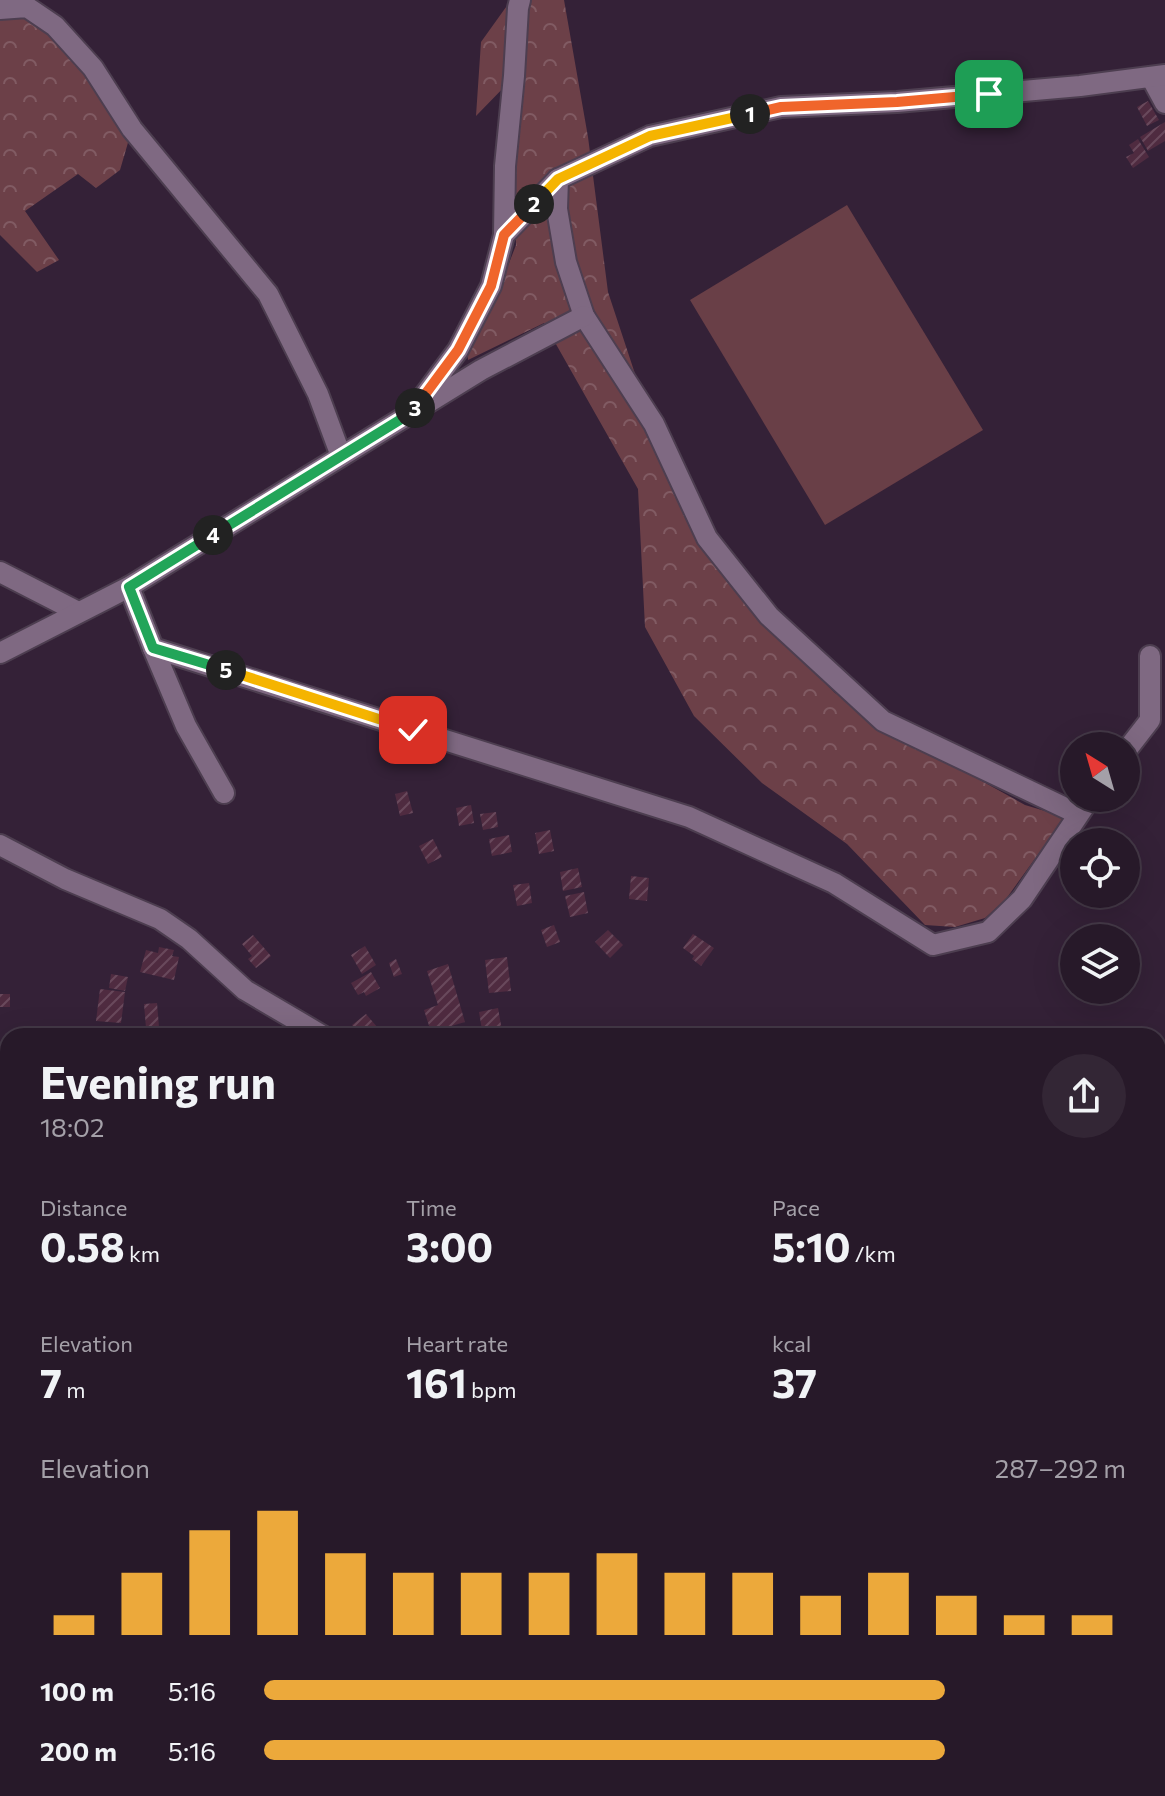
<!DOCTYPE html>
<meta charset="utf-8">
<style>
:root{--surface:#271929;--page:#332635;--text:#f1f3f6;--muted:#a4a0a8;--line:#433846;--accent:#eca93b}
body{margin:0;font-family:Commissioner,sans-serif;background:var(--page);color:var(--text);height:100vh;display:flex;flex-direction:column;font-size:30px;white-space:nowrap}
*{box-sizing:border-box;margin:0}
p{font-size:26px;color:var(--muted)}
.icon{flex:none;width:44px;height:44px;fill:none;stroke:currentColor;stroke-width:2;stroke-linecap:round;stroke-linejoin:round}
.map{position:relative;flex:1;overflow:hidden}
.details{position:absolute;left:0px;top:1028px;width:1166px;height:768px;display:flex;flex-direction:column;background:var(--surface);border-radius:24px 24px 0 0;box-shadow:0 8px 32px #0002,0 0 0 2px var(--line)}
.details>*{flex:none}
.needle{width:52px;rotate:323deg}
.controls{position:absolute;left:1060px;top:732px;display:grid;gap:16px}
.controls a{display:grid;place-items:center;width:80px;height:80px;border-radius:50%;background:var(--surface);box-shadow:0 8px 32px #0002,0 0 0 2px var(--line);font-size:40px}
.pin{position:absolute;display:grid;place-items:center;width:68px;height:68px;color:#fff;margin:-34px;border-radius:16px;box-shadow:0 4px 12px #0006}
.km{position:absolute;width:40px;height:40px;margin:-20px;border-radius:50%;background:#222;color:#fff;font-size:22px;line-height:40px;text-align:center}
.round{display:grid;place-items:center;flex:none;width:84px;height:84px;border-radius:42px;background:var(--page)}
.overview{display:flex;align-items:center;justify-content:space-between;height:136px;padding:0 40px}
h1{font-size:44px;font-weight:700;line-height:60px}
.figures{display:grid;grid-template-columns:repeat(3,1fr);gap:12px;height:136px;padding:8px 40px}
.figures div{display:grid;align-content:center}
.figures b{font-size:40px;font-weight:700}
.figures small{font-size:22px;font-weight:400}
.figures p{font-size:22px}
.chart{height:224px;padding:16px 40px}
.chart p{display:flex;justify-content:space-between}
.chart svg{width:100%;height:144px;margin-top:8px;stroke:var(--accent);stroke-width:6}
ul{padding:0 40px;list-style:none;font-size:26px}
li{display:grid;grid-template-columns:128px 96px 1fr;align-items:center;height:60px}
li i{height:20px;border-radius:10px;background:var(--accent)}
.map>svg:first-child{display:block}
.forest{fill:url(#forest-crowns)}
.park{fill:#693f47}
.building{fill:url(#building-hatch)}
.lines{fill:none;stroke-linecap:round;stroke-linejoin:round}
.minor-casing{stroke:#4d3e50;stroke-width:24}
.minor{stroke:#7f6982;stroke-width:20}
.split-1-casing{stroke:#fff;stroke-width:16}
.split-2-casing{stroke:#fff;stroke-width:16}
.split-3-casing{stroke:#fff;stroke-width:16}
.split-4-casing{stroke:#fff;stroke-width:16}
.split-5-casing{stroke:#fff;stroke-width:16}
.split-6-casing{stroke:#fff;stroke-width:16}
.split-1{stroke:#f0652b;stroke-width:10}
.split-2{stroke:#f5b400;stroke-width:10}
.split-3{stroke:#f0652b;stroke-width:10}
.split-4{stroke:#22a559;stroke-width:10}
.split-5{stroke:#22a559;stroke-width:10}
.split-6{stroke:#f5b400;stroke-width:10}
</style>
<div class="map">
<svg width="1165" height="1796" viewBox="0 0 1165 1796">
<defs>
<pattern id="forest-crowns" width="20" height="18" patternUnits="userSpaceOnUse" patternTransform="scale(2)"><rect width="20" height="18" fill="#6c4048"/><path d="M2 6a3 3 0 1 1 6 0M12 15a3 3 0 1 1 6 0" fill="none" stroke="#815b63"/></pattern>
<pattern id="building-hatch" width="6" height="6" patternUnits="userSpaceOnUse" patternTransform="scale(2)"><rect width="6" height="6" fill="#4f2b40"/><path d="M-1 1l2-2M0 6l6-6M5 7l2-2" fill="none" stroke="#69495c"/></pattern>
</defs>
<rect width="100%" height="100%" fill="#342137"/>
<g class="forest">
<path d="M0,0L55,26L132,129L120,170L96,188L78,174L25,211L59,260L37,272L0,235Z"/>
<path d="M511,0H564L588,137L608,292L676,498L753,612L835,693L915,744L1025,805L1065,817L1006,899L985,918L955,927L925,925L847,844L762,783L694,716L645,627L638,489L544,323L468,360L467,346L496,297L516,245L514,77L476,116L481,42Z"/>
</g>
<path class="park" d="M847,205L983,430L825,525L690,300Z"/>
<g class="building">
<path d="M1148,101L1159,120L1147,126L1137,107Z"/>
<path d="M1165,122V141L1148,151L1140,137Z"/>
<path d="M1138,139L1149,157L1133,168L1126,157L1134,153L1129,145Z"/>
<path d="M407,791L413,813L400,816L395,794Z"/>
<path d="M471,805L474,823L459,826L456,808Z"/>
<path d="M496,812L498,827L483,830L480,814Z"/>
<path d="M550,830L554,851L539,854L535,833Z"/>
<path d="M509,835L512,852L492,856L489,839Z"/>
<path d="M433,839L442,857L428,864L419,846Z"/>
<path d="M578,868L582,887L563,891L560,872Z"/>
<path d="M631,876L649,878L647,901L629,899Z"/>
<path d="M529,883L532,903L517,906L513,885Z"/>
<path d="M584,892L588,913L570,917L565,896Z"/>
<path d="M554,925L560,942L547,947L541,930Z"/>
<path d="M608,930L623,945L610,958L595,942Z"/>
<path d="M693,934L714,948L701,966L692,959L694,956L683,948Z"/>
<path d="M253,935L271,956L256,968L248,959L252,956L242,944Z"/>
<path d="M365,946L376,965L362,974L351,955Z"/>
<path d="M159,947L174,950L172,956L179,957L174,980L140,972L146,950L158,953Z"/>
<path d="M507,957L511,991L489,993L485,960Z"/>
<path d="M396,959L402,974L394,977L389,963Z"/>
<path d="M448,964L465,1022L431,1032L424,1010L438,1005L427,971Z"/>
<path d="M371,972L380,988L366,996L364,992L358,995L351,983Z"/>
<path d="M111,974L128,977L125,991L109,988Z"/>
<path d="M100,989L125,992L121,1023L96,1021Z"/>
<rect x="0" y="994" width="10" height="13"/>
<path d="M157,1003L159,1027L146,1028L144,1004Z"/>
<path d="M498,1008L503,1036H483L479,1012Z"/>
<path d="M366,1014L378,1028L368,1036H361L352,1025Z"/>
<path d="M8,1139V1159L3,1160L1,1140Z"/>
<path d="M8,1491V1512L0,1515V1494Z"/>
<path d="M7,1788H8L14,1796H1L0,1792Z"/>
<path d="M9,1788H21L24,1792L15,1796Z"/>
</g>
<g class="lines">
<defs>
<g id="minor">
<path d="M0,9L27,7L55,26L93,68L132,129L268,294L318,394L341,456"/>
<path d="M1151,77L1165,103"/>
<path d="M558,179L557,209L566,262L584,316L654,424L707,538L769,616L883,721L1078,814"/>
<path d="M504,235L558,179L650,136L781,107L897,102L1080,86L1165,75"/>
<path d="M418,404L458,350L491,286L504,235L505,166L514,76L518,8L520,0"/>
<path d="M0,572L78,612"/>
<path d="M129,587L153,648L689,817L834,883L933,945L988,932L1022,899L1090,798"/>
<path d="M153,648L186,726L224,793"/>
<path d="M0,653L129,587L481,370L584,316"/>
<path d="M1126,751L1150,720V656"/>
<path d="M0,845L65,879L160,919L189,939L245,990L323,1036"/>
<path d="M0,1351L8,1361"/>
<path d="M1158,1492L1165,1494"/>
<path d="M1158,1567L1165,1568"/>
<path d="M1158,1686L1165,1701"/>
<path d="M1070,1796L1073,1788"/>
</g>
</defs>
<use href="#minor" class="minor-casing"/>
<use href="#minor" class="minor"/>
</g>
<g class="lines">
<defs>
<path id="split-1" d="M750,114L781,107L897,102L989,94"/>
<path id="split-2" d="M534,204L558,179L650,136L750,114"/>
<path id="split-3" d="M415,408L458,350L491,286L504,235L534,204"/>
<path id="split-4" d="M213,535L411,413L415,408"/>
<path id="split-5" d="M213,535L129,587L153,648L226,670"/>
<path id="split-6" d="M226,670L413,730"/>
</defs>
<use href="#split-1" class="split-1-casing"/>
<use href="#split-2" class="split-2-casing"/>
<use href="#split-3" class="split-3-casing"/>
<use href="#split-4" class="split-4-casing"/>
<use href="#split-5" class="split-5-casing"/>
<use href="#split-6" class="split-6-casing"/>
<use href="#split-1" class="split-1"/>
<use href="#split-2" class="split-2"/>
<use href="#split-3" class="split-3"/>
<use href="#split-4" class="split-4"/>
<use href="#split-5" class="split-5"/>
<use href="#split-6" class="split-6"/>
</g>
</svg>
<div class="controls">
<a><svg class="needle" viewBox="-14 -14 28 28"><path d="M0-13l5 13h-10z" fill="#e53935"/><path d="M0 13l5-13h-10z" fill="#a4a0a8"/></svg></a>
<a><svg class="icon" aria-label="locate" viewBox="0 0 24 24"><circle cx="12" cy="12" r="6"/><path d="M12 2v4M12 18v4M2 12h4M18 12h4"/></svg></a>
<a><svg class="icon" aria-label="layers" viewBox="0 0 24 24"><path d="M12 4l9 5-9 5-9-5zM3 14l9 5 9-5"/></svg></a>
</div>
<div class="pin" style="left:989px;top:94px;background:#1e9e55"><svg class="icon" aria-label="arrive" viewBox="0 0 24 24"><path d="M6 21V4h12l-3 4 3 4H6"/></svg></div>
<div class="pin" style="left:413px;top:730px;background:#d93025"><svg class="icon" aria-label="check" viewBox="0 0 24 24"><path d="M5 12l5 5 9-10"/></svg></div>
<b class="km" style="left:750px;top:114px">1</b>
<b class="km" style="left:534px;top:204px">2</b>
<b class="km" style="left:415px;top:408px">3</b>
<b class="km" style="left:213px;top:535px">4</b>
<b class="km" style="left:226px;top:670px">5</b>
<section class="details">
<div class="overview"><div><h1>Evening run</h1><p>18:02</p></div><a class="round"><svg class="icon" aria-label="share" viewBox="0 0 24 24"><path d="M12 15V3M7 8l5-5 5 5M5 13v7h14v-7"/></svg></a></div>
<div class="figures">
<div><p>Distance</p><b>0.58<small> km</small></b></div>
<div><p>Time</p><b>3:00</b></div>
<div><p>Pace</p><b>5:10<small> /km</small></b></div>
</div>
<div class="figures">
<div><p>Elevation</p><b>7<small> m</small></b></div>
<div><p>Heart rate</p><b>161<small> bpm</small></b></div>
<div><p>kcal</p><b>37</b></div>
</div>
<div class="chart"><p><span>Elevation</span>287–292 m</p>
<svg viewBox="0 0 160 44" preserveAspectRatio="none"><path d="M5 44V38M15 44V25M25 44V12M35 44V6M45 44V19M55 44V25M65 44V25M75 44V25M85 44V19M95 44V25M105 44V25M115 44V32M125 44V25M135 44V32M145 44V38M155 44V38"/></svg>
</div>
<ul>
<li><b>100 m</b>5:16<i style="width:79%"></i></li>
<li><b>200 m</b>5:16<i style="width:79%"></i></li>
</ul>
</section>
</div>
